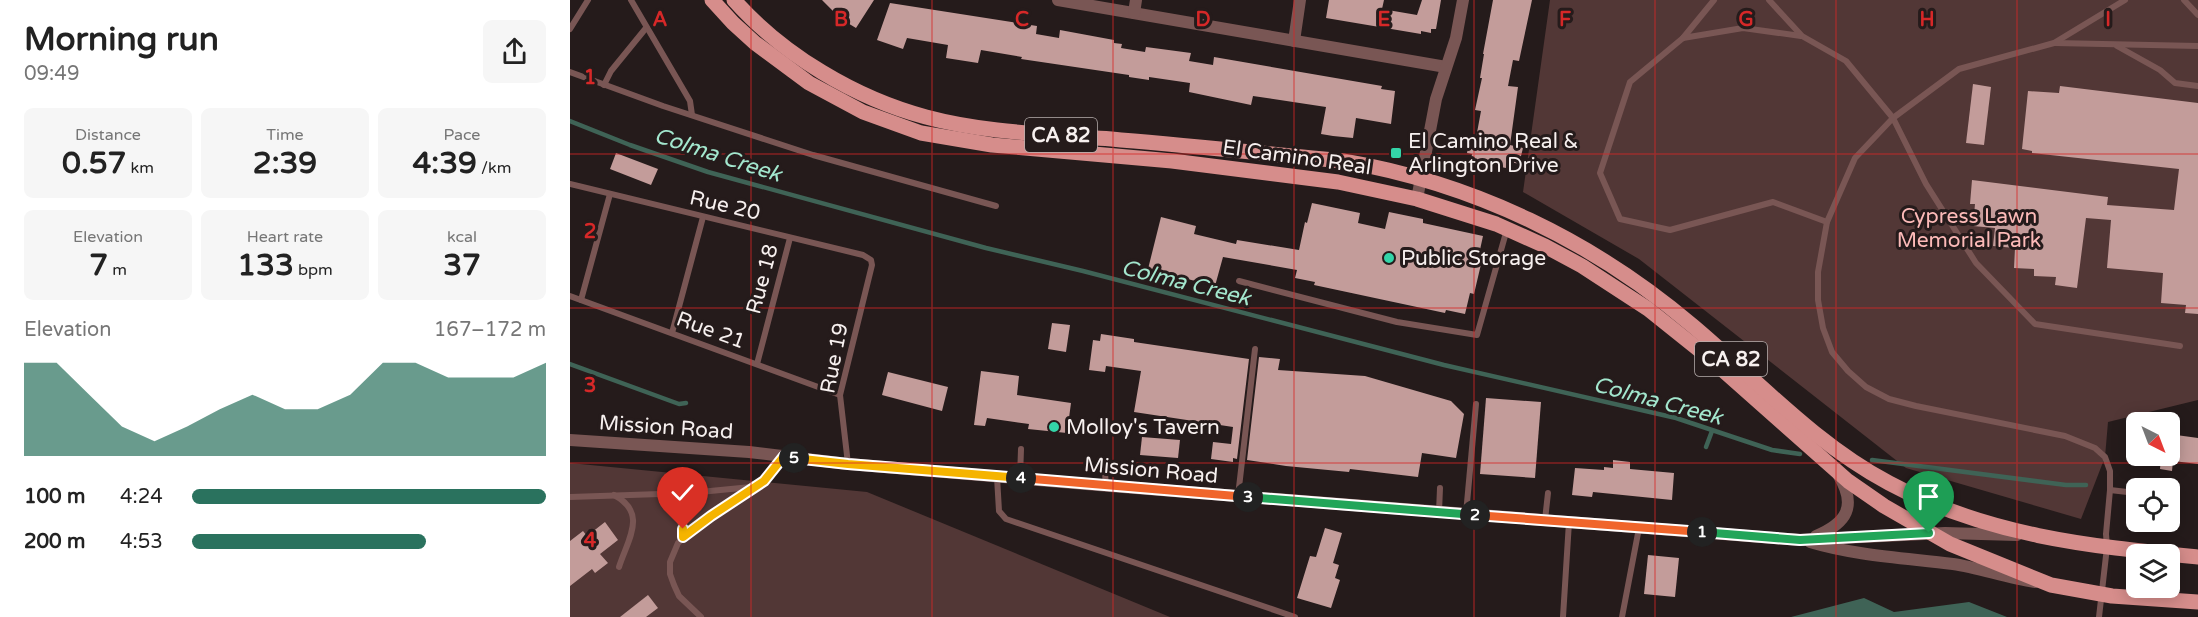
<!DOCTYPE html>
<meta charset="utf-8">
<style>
:root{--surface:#fff;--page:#f6f6f6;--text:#222;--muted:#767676;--accent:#2a725e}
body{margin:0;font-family:"Varela Round",sans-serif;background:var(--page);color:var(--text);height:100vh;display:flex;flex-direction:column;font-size:22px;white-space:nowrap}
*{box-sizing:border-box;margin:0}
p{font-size:20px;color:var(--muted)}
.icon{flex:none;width:33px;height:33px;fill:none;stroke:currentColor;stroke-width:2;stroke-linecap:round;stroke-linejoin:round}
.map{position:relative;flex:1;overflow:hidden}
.side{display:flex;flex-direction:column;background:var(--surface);width:570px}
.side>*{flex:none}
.needle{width:39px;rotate:138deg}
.tools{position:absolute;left:1556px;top:412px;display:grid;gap:12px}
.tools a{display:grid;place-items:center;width:54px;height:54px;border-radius:9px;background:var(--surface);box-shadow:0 3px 15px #0003;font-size:30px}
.pin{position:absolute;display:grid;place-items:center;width:51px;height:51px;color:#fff;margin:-62px -26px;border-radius:50% 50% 50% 0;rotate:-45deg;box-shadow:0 0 6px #0007}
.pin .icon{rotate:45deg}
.km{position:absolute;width:30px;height:30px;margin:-15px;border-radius:50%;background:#222;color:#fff;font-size:16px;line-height:30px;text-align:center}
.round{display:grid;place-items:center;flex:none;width:63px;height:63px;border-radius:9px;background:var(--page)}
.overview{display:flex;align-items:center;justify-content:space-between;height:102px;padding:0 24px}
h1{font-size:33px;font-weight:700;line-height:45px}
.stats{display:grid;grid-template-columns:repeat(3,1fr);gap:9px;height:102px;padding:6px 24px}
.stats div{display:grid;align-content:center;border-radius:9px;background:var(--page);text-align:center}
.stats b{font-size:30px;font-weight:700}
.stats small{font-size:16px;font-weight:400}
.stats p{font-size:16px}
.chart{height:168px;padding:12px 24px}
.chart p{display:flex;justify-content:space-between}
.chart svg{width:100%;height:108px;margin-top:6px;fill:var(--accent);opacity:.7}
ul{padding:0 24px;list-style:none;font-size:20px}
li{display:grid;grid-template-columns:96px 72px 1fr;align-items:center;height:45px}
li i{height:15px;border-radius:8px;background:var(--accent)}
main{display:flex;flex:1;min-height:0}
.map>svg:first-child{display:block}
.green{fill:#523736}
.water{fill:#3f6356}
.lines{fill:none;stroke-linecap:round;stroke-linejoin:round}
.stream{stroke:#3f6356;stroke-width:4.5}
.building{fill:#c39c9a}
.lane{stroke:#795654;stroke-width:6}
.street{stroke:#795654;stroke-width:12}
.primary{stroke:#d68d8b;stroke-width:15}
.split-1-casing{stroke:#fff;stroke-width:12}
.split-2-casing{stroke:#fff;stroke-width:12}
.split-3-casing{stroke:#fff;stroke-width:12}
.split-4-casing{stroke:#fff;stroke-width:12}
.split-5-casing{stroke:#fff;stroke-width:12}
.split-6-casing{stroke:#fff;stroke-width:12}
.split-1{stroke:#22a559;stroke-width:8}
.split-2{stroke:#f0652b;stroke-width:8}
.split-3{stroke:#22a559;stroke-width:8}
.split-4{stroke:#f0652b;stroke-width:8}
.split-5{stroke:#f5b400;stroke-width:8}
.split-6{stroke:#f5b400;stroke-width:8}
.grid{fill:none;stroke:#d62828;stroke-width:1.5;stroke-opacity:0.55}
.poi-dot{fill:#34d4a8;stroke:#251b1b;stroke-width:2}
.labels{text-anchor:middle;stroke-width:6;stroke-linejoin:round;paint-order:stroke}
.shield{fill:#251b1b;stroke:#b8b0af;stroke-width:1.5}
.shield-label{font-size:20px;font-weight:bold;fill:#f7f0ef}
.poi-label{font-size:21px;fill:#f7f0ef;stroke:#251b1b;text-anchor:start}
.street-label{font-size:21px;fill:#f7f0ef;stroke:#251b1b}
.park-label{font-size:21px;fill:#fcbab8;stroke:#251b1b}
.water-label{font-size:22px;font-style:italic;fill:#a3e7ce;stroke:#251b1b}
.grid-label{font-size:20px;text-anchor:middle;font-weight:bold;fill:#d62828;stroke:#251b1b;stroke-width:6;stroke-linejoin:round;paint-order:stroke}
</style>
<main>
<section class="side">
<div class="overview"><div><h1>Morning run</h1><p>09:49</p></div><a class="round"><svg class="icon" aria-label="share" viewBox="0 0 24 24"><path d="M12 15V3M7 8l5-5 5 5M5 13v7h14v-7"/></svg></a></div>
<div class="stats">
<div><p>Distance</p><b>0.57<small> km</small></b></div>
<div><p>Time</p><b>2:39</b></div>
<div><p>Pace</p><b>4:39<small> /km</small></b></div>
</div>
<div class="stats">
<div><p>Elevation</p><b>7<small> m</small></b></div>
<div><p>Heart rate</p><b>133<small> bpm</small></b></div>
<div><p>kcal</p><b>37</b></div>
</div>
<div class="chart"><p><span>Elevation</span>167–172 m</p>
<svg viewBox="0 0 160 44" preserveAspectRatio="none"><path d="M0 44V6L10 6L20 19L30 32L40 38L50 32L60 25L70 19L80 25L90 25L100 19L110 6L120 6L130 12L140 12L150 12L160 6V44z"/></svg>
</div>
<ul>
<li><b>100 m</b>4:24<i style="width:100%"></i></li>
<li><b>200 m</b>4:53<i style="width:66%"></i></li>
</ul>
</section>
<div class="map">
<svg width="1628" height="617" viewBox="0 0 1628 617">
<rect width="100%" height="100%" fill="#251b1b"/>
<g class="green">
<path d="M980,0H1628V400L1538,422L1535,457L1511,519L1336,468L1069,259L953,192Z"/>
<path d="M0,463L297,492L600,617H0Z"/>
</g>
<path class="water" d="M1294,598L1324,612L1399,602L1437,617H1221Z"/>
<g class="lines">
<g class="stream">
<path d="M0,121L60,145L138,172L416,248L513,271L874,365L1106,418L1202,450L1230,454"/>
<path d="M0,364L109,404L116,403"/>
<path d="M1136,447L1142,431"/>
<path d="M1302,460L1496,485H1516"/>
</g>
</g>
<g class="building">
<path d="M252,0H304L286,28L266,16L267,15Z"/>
<path d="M759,0H814L812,9L847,15L852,0H871L866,29H861V33L851,31V34L756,18Z"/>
<path d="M923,0H962L949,61L943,60L938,86L948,87L940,145L953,148L949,164L937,161L936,168L901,161L902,154L897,153L900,137L906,138L911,111L905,110L912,78H910L914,54H913Z"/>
<path d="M320,3L467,26L466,34L489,38L490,30L544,40V43L552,44L551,48L575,52L576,47L621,53L619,61L643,65L644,57L812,86L811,89L825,91L821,124L786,118L783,138L763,136L751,134L756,107L683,96L681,105L619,92L620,83L579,77V80L559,77V75L451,59L452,57L411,50L408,63L376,58L378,45L337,38L333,49L307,40Z"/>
<path d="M1403,84L1421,87L1414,145L1396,143Z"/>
<path d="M1490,86L1628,103V314L1615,313L1616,305L1591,303L1593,273L1537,268L1541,220L1516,218L1507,288L1485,285L1486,277L1464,276V269L1444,268L1445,248L1423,246L1425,228L1403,226L1405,204H1400L1402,180L1538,197L1537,205L1604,210L1609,169L1462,153V151L1452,149L1458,91L1489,93Z"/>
<path d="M46,153L88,169L81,185L40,169Z"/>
<path d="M742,203L790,213L788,223L815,229L819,212L853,219V223L913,236L908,259L912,260L904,294L900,293L895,314L876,310L875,313L744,285L745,282L725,278L727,270L653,257L645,286L578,269L591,217L626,226L624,234L666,244L667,240L729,250L735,222L737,223Z"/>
<path d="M482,323L500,325L496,352L478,349Z"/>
<path d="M531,334L564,339V342L679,359L667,459L663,458V462L641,459L643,442L661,444L663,427L564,412L571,371L536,366L535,372L519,370L523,340L530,341Z"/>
<path d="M689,357L710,359L708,370L795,376L881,401L894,414L886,458L852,453L848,477L780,469L779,472L716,466L677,460Z"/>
<path d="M411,371L449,376L447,395L501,403L497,433L458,429L459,424L417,418L415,426L404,425Z"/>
<path d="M318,372L378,387L372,411L312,395Z"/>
<path d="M916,398L971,402L965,478L910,474Z"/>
<path d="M1599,434L1628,438V464L1603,461L1602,471L1590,469L1591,456H1599Z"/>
<path d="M572,437L610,440L608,458L570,455Z"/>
<path d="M1043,460L1060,462V469L1104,473L1102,500L1023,492L1022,497L1002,495L1005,468L1034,470V467L1043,468Z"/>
<path d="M35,522L48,540L30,554L38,563L25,573L22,569L0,586V541L13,531L17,536Z"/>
<path d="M755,528L772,533L763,563L769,565L765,578L770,580L761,608L727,598L740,556L746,557Z"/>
<path d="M1078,555L1109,558L1105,597L1074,594Z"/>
<path d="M78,595L88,608L76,617H50Z"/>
</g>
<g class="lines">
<g class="lane">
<path d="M61,0L120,101L122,115"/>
<path d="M1199,0L1232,36L1276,61L1323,118L1356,184L1406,263L1465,324L1610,346"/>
<path d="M1614,0L1628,15"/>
<path d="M0,29L18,0"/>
<path d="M1231,36L1173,28L1113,38L1060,82L1030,173L1050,219L1100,230L1203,202L1257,222"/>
<path d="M1113,38L1144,0"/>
<path d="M1485,43L1628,46"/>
<path d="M1547,46L1590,70L1605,83L1628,86"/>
<path d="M0,72L93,106L243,155L426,206"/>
<path d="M34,85L41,71L76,28"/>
<path d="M0,184L293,255L301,260L302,265L270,395L278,464"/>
<path d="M669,281L827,322L907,335L937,229"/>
<path d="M0,296L270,395"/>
<path d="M11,300L40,194"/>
<path d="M102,333L133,217"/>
<path d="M187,364L220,238"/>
<path d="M534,462L536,485"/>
<path d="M427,477L429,511L436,519L725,617"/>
<path d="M450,478L451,449"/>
<path d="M1540,490L1566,493"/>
<path d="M97,494L109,515L113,537"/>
<path d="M44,495C78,513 58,539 49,567"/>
<path d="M668,496L685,349"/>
<path d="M0,497L120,493L181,487"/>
<path d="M869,512L870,488"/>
<path d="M896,514L906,404"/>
<path d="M975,520L978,493"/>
<path d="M131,617L109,596L104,585L100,574V562L108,543L126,526L194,481L213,456"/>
<path d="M993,617L999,522"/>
<path d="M1052,617L1069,528"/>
<path d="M1529,617L1537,547L1536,534L1540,490V471L1535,457L1525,448L1495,436L1346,406L1319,399L1296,387L1278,371L1262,352L1253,328L1248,300V272L1257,222L1285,158L1323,118L1389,69L1484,43L1555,0"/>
</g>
<g class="street">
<path d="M488,0L876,67"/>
<path d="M564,13L566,0"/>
<path d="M724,41L730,0"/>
<path d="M847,199L866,99L886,38L893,0"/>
<path d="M0,440L179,452L278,464L540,486L1230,540L1375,533L1447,535"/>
<path d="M1246,536C1277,523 1287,506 1269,476"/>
<path d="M1240,542C1287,556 1335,558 1383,564C1410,568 1437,578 1465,582"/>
</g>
<g class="primary">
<path d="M142,0L163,23L185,43L239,83L293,112L351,133L422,145L602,161L768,182L847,199L926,224L975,246L1012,266L1078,309L1138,357L1278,481L1314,506L1380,544L1481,585L1542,596L1628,602"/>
<path d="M164,0C213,55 285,98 356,117C419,134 486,134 551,140C625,146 699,154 773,161C903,183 1023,241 1123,326C1187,380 1245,444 1319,483C1417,536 1519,546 1628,557"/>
</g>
</g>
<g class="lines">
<defs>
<path id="split-1" d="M1132,532L1230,540L1359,533"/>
<path id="split-2" d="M905,515L1132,532"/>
<path id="split-3" d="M678,497L905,515"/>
<path id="split-4" d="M451,478L678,497"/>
<path id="split-5" d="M224,458L278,464L451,478"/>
<path id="split-6" d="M113,529V537L141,516L194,481L214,456L224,458"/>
</defs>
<use href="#split-1" class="split-1-casing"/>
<use href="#split-2" class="split-2-casing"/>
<use href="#split-3" class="split-3-casing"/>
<use href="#split-4" class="split-4-casing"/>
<use href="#split-5" class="split-5-casing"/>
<use href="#split-6" class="split-6-casing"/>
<use href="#split-1" class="split-1"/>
<use href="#split-2" class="split-2"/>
<use href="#split-3" class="split-3"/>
<use href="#split-4" class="split-4"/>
<use href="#split-5" class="split-5"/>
<use href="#split-6" class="split-6"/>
</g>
<path class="grid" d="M181,0V617M362,0V617M543,0V617M724,0V617M904,0V617M1085,0V617M1266,0V617M1447,0V617M0,154H1628M0,308H1628M0,463H1628"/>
<g class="poi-dot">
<rect x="820" y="147" width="12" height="12" rx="3"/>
<circle cx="819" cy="258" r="6"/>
<circle cx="484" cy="427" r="6"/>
</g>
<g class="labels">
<g class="shield">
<rect x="455" y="118" width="72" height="34" rx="4.5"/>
<rect x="1125" y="342" width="72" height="34" rx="4.5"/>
</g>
<g class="shield-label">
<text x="491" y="142">CA 82</text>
<text x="1161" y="366">CA 82</text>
</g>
<g class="poi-label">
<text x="838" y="148">El Camino Real &amp;<tspan x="838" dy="24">Arlington Drive</tspan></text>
<text x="831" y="265">Public Storage</text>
<text x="496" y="434">Molloy's Tavern</text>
</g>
<g class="street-label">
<text transform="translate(727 157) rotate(8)" y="7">El Camino Real</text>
<text transform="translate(155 205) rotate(13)" y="7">Rue 20</text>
<text transform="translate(192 279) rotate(-75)" y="7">Rue 18</text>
<text transform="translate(141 330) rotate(20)" y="7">Rue 21</text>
<text transform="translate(264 358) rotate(-79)" y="7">Rue 19</text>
<text transform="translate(96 427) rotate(4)" y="7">Mission Road</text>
<text transform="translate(581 470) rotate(5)" y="7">Mission Road</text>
</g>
<g class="park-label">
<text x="1399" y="223">Cypress Lawn<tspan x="1399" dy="24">Memorial Park</tspan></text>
</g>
<g class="water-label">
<text transform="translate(148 154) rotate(18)" y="8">Colma Creek</text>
<text transform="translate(616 282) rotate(14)" y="8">Colma Creek</text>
<text transform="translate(1088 400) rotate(15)" y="8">Colma Creek</text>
</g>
</g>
<g class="grid-label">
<text x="90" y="26">A</text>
<text x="271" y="26">B</text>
<text x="452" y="26">C</text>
<text x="633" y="26">D</text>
<text x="814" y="26">E</text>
<text x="995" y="26">F</text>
<text x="1176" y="26">G</text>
<text x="1357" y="26">H</text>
<text x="1538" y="26">I</text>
<text x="20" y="84">1</text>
<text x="20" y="238">2</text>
<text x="20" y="392">3</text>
<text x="20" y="547">4</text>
</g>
</svg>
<div class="tools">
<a><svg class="needle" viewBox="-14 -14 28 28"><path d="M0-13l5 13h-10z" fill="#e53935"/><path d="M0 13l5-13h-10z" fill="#767676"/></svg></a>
<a><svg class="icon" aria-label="locate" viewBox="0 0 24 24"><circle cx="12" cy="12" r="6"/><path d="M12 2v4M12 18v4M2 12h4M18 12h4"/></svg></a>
<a><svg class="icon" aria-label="layers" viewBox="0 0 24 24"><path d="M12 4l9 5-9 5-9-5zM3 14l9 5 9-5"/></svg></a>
</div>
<div class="pin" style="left:1359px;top:533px;background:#1e9e55"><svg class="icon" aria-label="arrive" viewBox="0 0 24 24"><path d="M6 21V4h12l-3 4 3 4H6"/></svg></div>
<div class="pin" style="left:113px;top:529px;background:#d93025"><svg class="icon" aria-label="check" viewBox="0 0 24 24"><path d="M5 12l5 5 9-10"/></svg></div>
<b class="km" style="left:1132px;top:532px">1</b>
<b class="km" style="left:905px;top:515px">2</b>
<b class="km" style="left:678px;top:497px">3</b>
<b class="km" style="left:451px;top:478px">4</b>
<b class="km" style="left:224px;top:458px">5</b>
</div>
</main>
